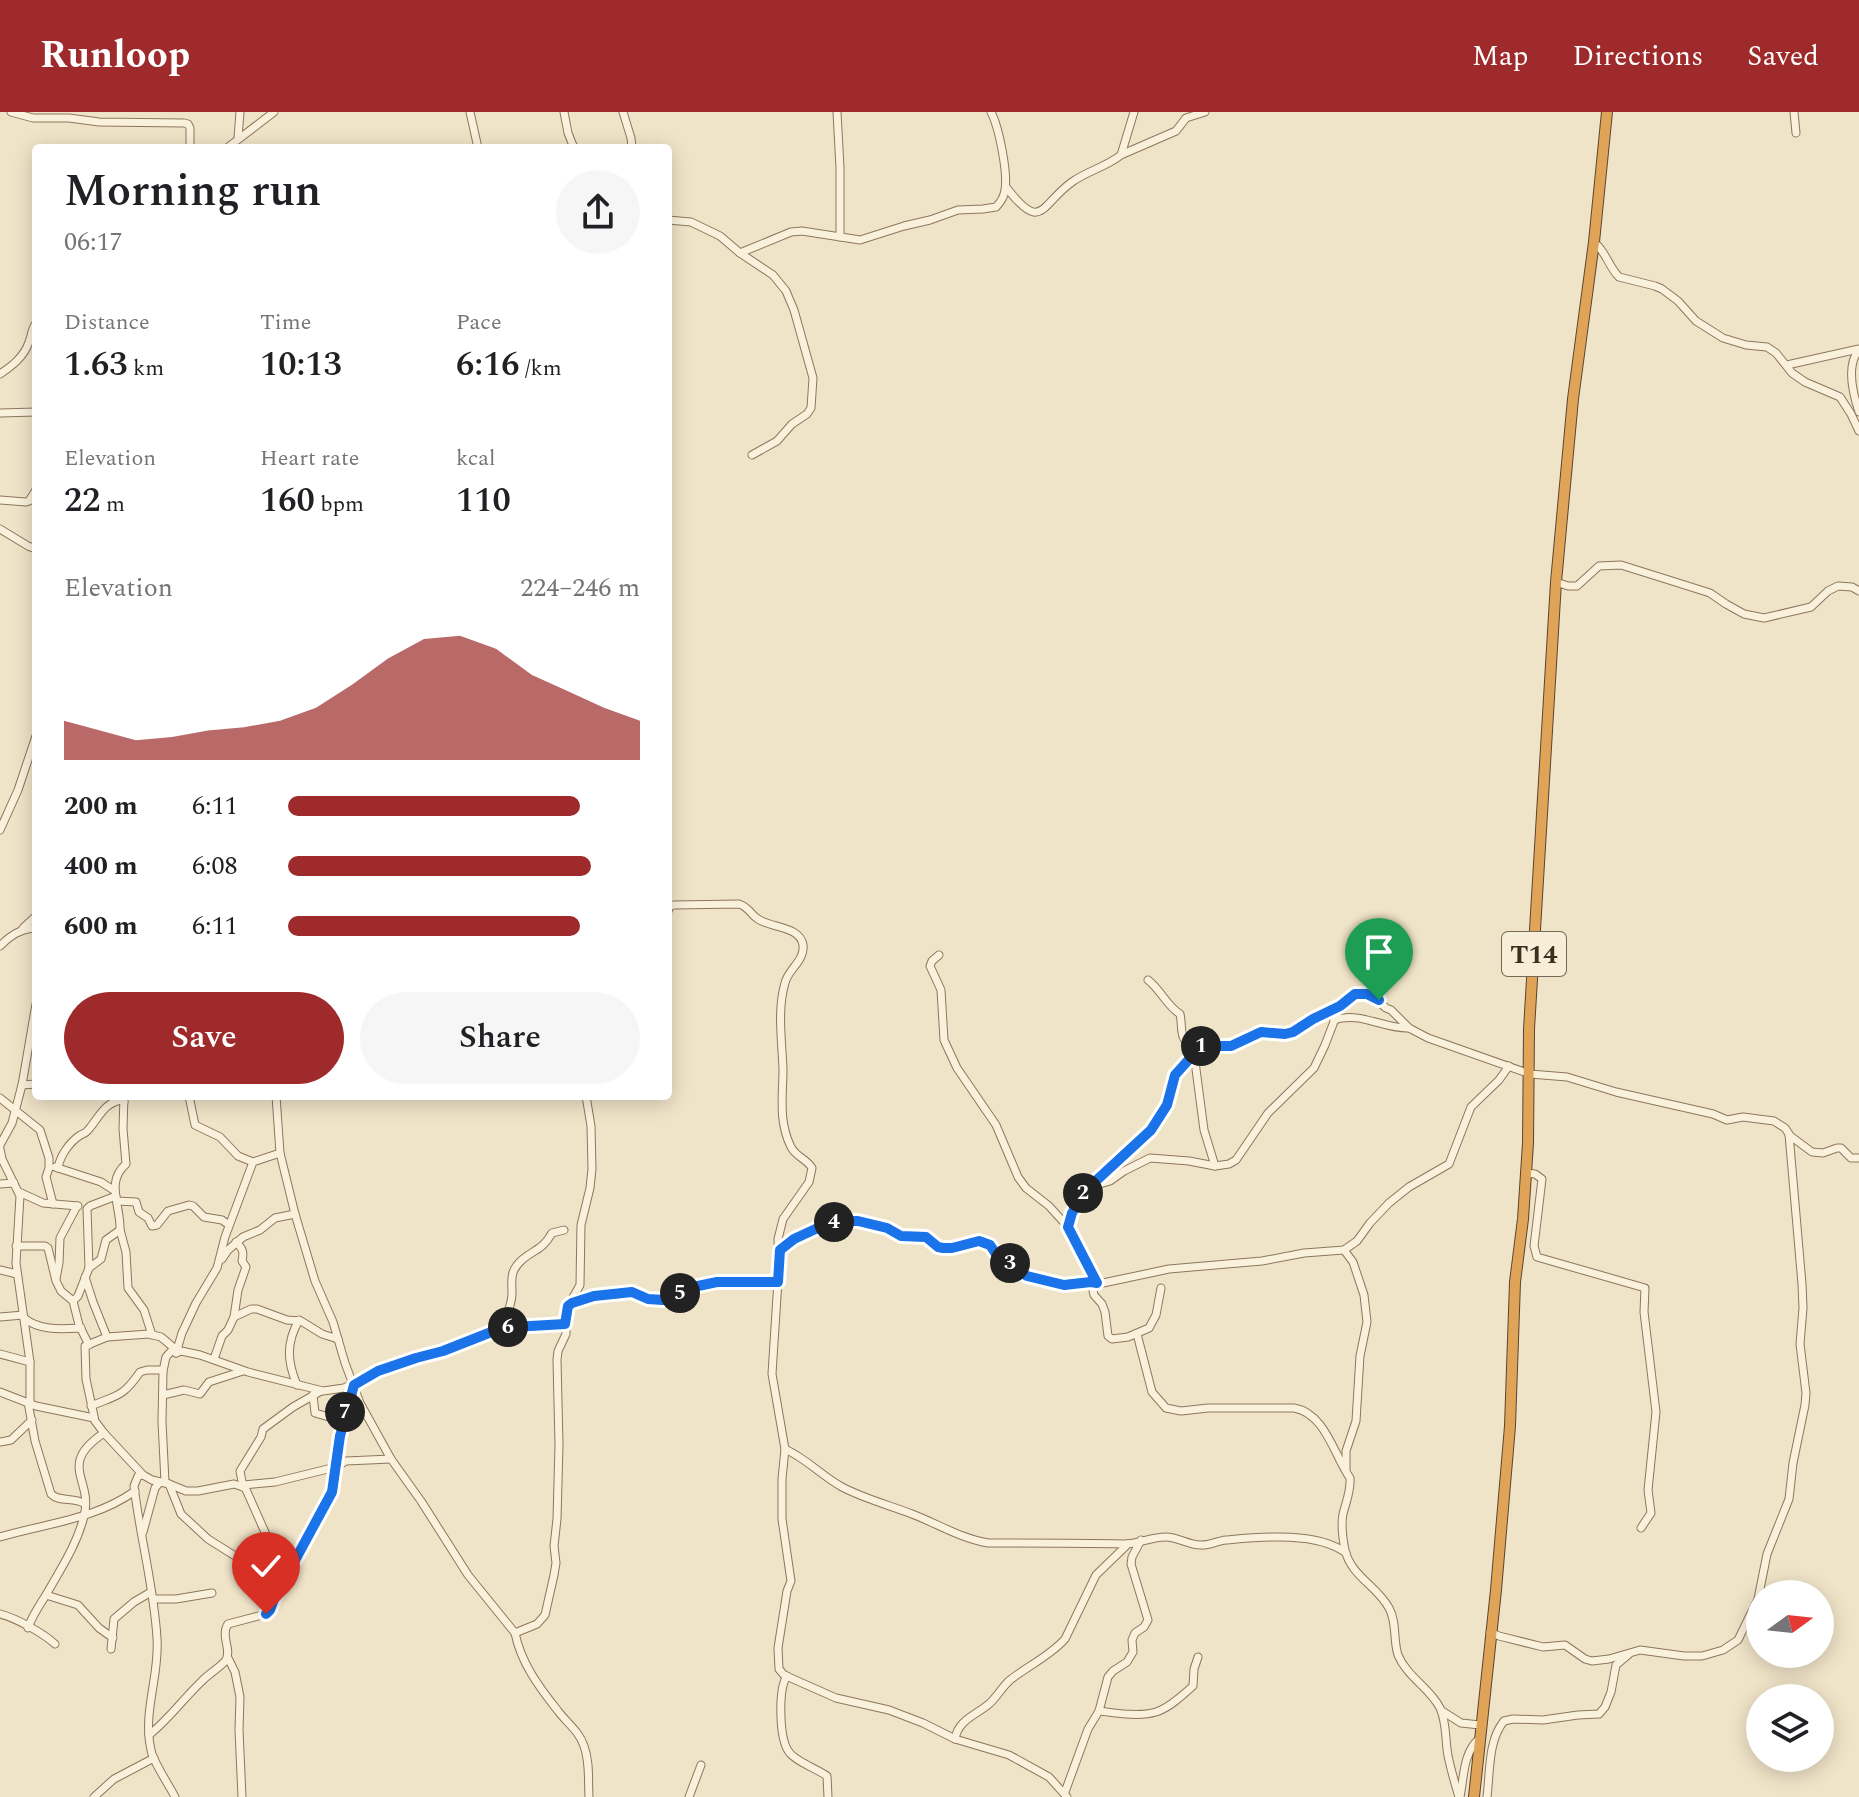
<!DOCTYPE html>
<meta charset="utf-8">
<style>
:root{--surface:#fff;--page:#f6f6f6;--text:#202124;--muted:#757577;--accent:#9e2a2b}
body{margin:0;font-family:Spectral,serif;background:var(--page);color:var(--text);height:100vh;display:flex;flex-direction:column;font-size:30px;white-space:nowrap}
*{box-sizing:border-box;margin:0}
p{font-size:26px;color:var(--muted)}
.icon{flex:none;width:44px;height:44px;fill:none;stroke:currentColor;stroke-width:2;stroke-linecap:round;stroke-linejoin:round}
.map{position:relative;flex:1;overflow:hidden}
.side{position:absolute;left:32px;top:32px;width:640px;height:956px;display:flex;flex-direction:column;background:var(--surface);border-radius:8px;box-shadow:0 4px 20px #0003}
.side>*{flex:none}
.needle{width:52px;rotate:75deg}
.fabs{position:absolute;left:1746px;top:1468px;display:grid;gap:16px}
.fabs a{display:grid;place-items:center;width:88px;height:88px;border-radius:50%;background:var(--surface);box-shadow:0 4px 20px #0003;font-size:40px}
.pin{position:absolute;display:grid;place-items:center;width:68px;height:68px;color:#fff;margin:-82px -34px;border-radius:50% 50% 50% 0;rotate:-45deg;box-shadow:0 0 8px #0007}
.pin .icon{rotate:45deg}
.km{position:absolute;width:40px;height:40px;margin:-20px;border-radius:50%;background:#222;color:#fff;font-size:22px;line-height:40px;text-align:center}
.round{display:grid;place-items:center;flex:none;width:84px;height:84px;border-radius:42px;background:var(--page)}
.overview{display:flex;align-items:center;justify-content:space-between;height:136px;padding:0 32px}
h1{font-size:44px;font-weight:600;line-height:60px}
.stats{display:grid;grid-template-columns:repeat(3,1fr);gap:12px;height:136px;padding:8px 32px}
.stats div{display:grid;align-content:center}
.stats b{font-size:34px;font-weight:600}
.stats small{font-size:22px;font-weight:400}
.stats p{font-size:22px}
.chart{height:224px;padding:16px 32px}
.chart p{display:flex;justify-content:space-between}
.chart svg{width:100%;height:144px;margin-top:8px;fill:var(--accent);opacity:.7}
.cta{display:flex;gap:16px;margin-top:auto;padding:16px 32px}
.cta a{flex:1;height:92px;border-radius:48px;background:var(--accent);color:#fff;font-size:32px;font-weight:600;line-height:92px;text-align:center}
.cta a+a{background:var(--page);color:var(--text)}
ul{padding:0 32px;list-style:none;font-size:26px}
li{display:grid;grid-template-columns:128px 96px 1fr;align-items:center;height:60px}
li i{height:20px;border-radius:10px;background:var(--accent)}
header{display:flex;align-items:center;gap:48px;box-sizing:border-box;height:112px;padding:0 40px;background:var(--accent);color:#fff}
header strong{font-size:38px}
nav{display:flex;gap:44px;margin-inline-start:auto;font-size:28px}
.map>svg:first-child{display:block}
.lines{fill:none;stroke-linecap:round;stroke-linejoin:round}
.minor-casing{stroke:#8d765c;stroke-width:9}
.highway-casing{stroke:#5b4430;stroke-width:12}
.minor{stroke:#faf1dc;stroke-width:7}
.highway{stroke:#e0a458;stroke-width:10}
.route-casing{stroke:#fff;stroke-width:16}
.route{stroke:#1a73e8;stroke-width:10}
.labels{text-anchor:middle;stroke-width:6;stroke-linejoin:round;paint-order:stroke}
.shield{fill:#f7eed8;stroke:#756857;stroke-width:2}
.shield-label{font-size:26px;font-weight:bold;fill:#3d2e20}
</style>
<header>
<strong>Runloop</strong>
<nav><a>Map</a><a>Directions</a><a>Saved</a></nav>
</header>
<div class="map">
<svg width="1859" height="1685" viewBox="0 0 1859 1685">
<rect width="100%" height="100%" fill="#f0e4c8"/>
<g class="lines">
<defs>
<g id="minor">
<path d="M11,0L33,6H69L99,10L184,11L188,12L190,16V36"/>
<path d="M470,0L478,36"/>
<path d="M564,0L568,21L574,36"/>
<path d="M623,0L631,26L632,36"/>
<path d="M837,0L840,56V125"/>
<path d="M1794,0L1796,21"/>
<path d="M238,26L240,0"/>
<path d="M227,36L274,0"/>
<path d="M1123,42L1176,19L1186,6L1205,0"/>
<path d="M1006,75C1042,122 1040,93 1072,70C1087,59 1106,55 1121,43L1134,0"/>
<path d="M668,108L691,110L720,124L740,141L773,163L786,179L794,198L813,266L811,296L807,302L792,312L777,329L752,343"/>
<path d="M1594,130C1607,141 1608,154 1619,165L1655,174L1662,177L1678,189L1696,209L1723,226L1746,233L1767,235L1776,241L1792,261L1805,270L1840,285L1851,302L1859,319"/>
<path d="M740,141L791,120L802,119L860,128L904,114L930,108L958,98L983,97L996,95C1001,90 1004,85 1005,78C1008,61 999,15 991,0"/>
<path d="M1859,238C1846,253 1853,282 1859,300"/>
<path d="M1787,253L1859,237"/>
<path d="M0,262C12,254 24,245 29,230C32,223 31,218 36,211"/>
<path d="M0,301L36,300"/>
<path d="M0,388L26,390L29,389L36,378"/>
<path d="M0,417L28,434L36,437"/>
<path d="M1556,470L1568,474H1577L1599,454L1621,453L1672,469L1710,481L1726,492L1744,502L1764,506L1811,495L1828,479L1838,474L1852,475L1859,479"/>
<path d="M0,718L18,678L36,624"/>
<path d="M668,799L670,794L674,793L739,792C749,795 750,802 758,807C771,816 800,814 803,833C805,849 788,857 785,871C777,898 782,929 783,957C783,983 778,1009 791,1035C796,1045 807,1047 812,1056L809,1070L783,1107L778,1127L779,1153L772,1262L785,1337L782,1367V1407L791,1469L787,1479L778,1536L779,1557L784,1563L836,1586L889,1598L923,1611L955,1627L1009,1643L1049,1665L1067,1685"/>
<path d="M23,816L36,804"/>
<path d="M0,834C11,823 20,817 36,816"/>
<path d="M939,843L932,849L930,854L941,878L944,928L957,956L996,1013L1018,1065L1026,1076L1049,1094L1068,1115L1097,1171"/>
<path d="M1148,868C1161,878 1166,893 1180,902C1183,914 1178,929 1193,934H1231L1261,920L1290,921L1313,907L1339,894"/>
<path d="M1334,908C1360,899 1383,917 1409,916"/>
<path d="M1194,942L1204,1018L1215,1054"/>
<path d="M22,973L36,972"/>
<path d="M189,984L195,1013L220,1025L238,1044L253,1050"/>
<path d="M276,984L280,1041L295,1102L315,1169L333,1210L345,1251L360,1291L391,1347L421,1389L468,1463L515,1521L537,1512L545,1503L554,1463L556,1451L554,1434L557,1407L559,1333L557,1248L558,1239L566,1222V1198L580,1173L581,1113L590,1076L592,1057L591,1014L586,984"/>
<path d="M0,986L40,1018L49,1046V1056L46,1065L53,1092"/>
<path d="M1789,1023L1812,1040L1823,1041L1837,1036H1841L1851,1046H1859"/>
<path d="M0,1033L12,1011L22,973L36,892"/>
<path d="M0,1037L2,1047L20,1084L16,1151L30,1250V1291"/>
<path d="M55,1055L101,1070L115,1079"/>
<path d="M58,1056C60,1044 69,1031 79,1024C86,1019 83,1024 89,1017C99,1005 105,990 122,988L124,990"/>
<path d="M1526,1061L1535,1062L1542,1067L1534,1134L1537,1145L1645,1176L1644,1200L1656,1300L1648,1378L1651,1401L1641,1416"/>
<path d="M0,1072L14,1071"/>
<path d="M1090,1075L1110,1069L1124,1059L1150,1046L1189,1049L1215,1054L1229,1052L1236,1048L1268,1001L1314,956L1325,933L1340,894L1350,885L1358,882L1372,884L1386,896L1391,898L1409,916L1428,926L1530,962L1567,965L1616,980L1713,1002L1727,1008L1743,1005L1774,1009L1785,1016L1789,1022L1802,1172L1803,1196L1800,1232L1806,1281L1805,1293L1793,1351L1789,1387L1767,1442L1758,1487L1738,1528L1723,1538L1702,1544H1684L1640,1538L1609,1547L1592,1549L1585,1547L1565,1533L1543,1535L1499,1524L1490,1520"/>
<path d="M19,1080L43,1091L78,1094"/>
<path d="M117,1089L136,1090L139,1100L148,1106L152,1114L157,1113L168,1099L189,1093L193,1094L204,1105L222,1108L229,1113"/>
<path d="M1068,1115L1072,1101L1086,1078L1151,1018L1167,993L1175,963L1185,950L1193,944"/>
<path d="M120,1118L126,1140L128,1176L144,1198L152,1223"/>
<path d="M16,1134H45L48,1136L56,1169L61,1179L73,1189L79,1213L89,1233"/>
<path d="M780,1138L794,1127L822,1114L841,1109H858L887,1116L901,1124L926,1125L938,1135L943,1136H952L973,1129L983,1130L993,1135L1000,1148L1014,1153L1021,1161L1040,1168L1068,1173L1091,1170L1103,1171L1169,1157L1262,1149L1304,1141L1344,1138L1357,1129L1370,1111L1389,1091L1409,1075L1449,1052L1471,995L1499,968L1509,954"/>
<path d="M1344,1138L1353,1150L1364,1183L1367,1210L1360,1244L1356,1309L1346,1339V1358"/>
<path d="M222,1147L228,1138L243,1125L260,1118L275,1106L295,1102"/>
<path d="M89,1156L87,1097L90,1094L116,1084"/>
<path d="M0,1158L17,1162"/>
<path d="M85,1165L93,1190L107,1225"/>
<path d="M56,1167L59,1151L60,1126L77,1094"/>
<path d="M1091,1170L1094,1183L1102,1192L1105,1200L1108,1224L1112,1227L1128,1225L1149,1216L1156,1203L1161,1176"/>
<path d="M73,1189L78,1184L89,1156L101,1147L106,1128L120,1118C121,1094 105,1070 126,1052L123,1017L124,984"/>
<path d="M572,1191C585,1186 619,1178 633,1181C644,1183 650,1189 662,1188C675,1186 686,1178 697,1174C722,1166 752,1167 778,1170"/>
<path d="M0,1205L23,1203"/>
<path d="M234,1205L251,1197H257L287,1208L301,1209L322,1222L338,1227"/>
<path d="M24,1206C40,1219 61,1217 81,1216"/>
<path d="M505,1215C506,1204 511,1194 512,1183C512,1167 509,1159 523,1147C537,1136 543,1137 552,1121L564,1118"/>
<path d="M1137,1222L1152,1280L1166,1296L1181,1299L1208,1296H1294C1325,1301 1334,1343 1350,1366C1351,1379 1346,1390 1343,1402C1341,1412 1343,1428 1345,1438C1351,1464 1377,1474 1389,1496C1397,1510 1393,1528 1398,1543C1407,1565 1430,1576 1440,1596C1447,1611 1445,1628 1448,1644C1451,1658 1455,1672 1459,1685"/>
<path d="M176,1241L182,1221L196,1191L217,1156L225,1125L253,1050L280,1041"/>
<path d="M0,1242L30,1250"/>
<path d="M214,1247L222,1224L228,1218L234,1205L238,1178L246,1155L242,1149C244,1140 243,1137 236,1130"/>
<path d="M297,1273C287,1249 286,1231 299,1208"/>
<path d="M0,1280L36,1294L94,1306"/>
<path d="M163,1283L184,1278L200,1282L209,1270L243,1259"/>
<path d="M313,1283L315,1301L343,1309"/>
<path d="M28,1290L35,1329L51,1382C60,1391 74,1384 85,1392"/>
<path d="M91,1294C117,1283 123,1285 140,1260L147,1258H163"/>
<path d="M0,1330L11,1328L32,1308"/>
<path d="M785,1337C807,1347 822,1364 842,1375C865,1387 889,1393 912,1402C938,1412 960,1426 988,1431C1033,1431 1078,1431 1124,1432C1138,1432 1151,1425 1166,1425C1179,1425 1189,1434 1202,1433C1210,1433 1217,1429 1226,1428C1260,1425 1317,1419 1346,1441"/>
<path d="M391,1347L346,1349L336,1355L275,1370L244,1373L243,1375L234,1372L198,1379H186L169,1372L152,1368L143,1363L104,1321L95,1309L86,1267L85,1234L107,1225L149,1222L161,1225L174,1236L176,1241L181,1239L200,1243L248,1260L323,1279L344,1276L378,1259L416,1246L443,1239L499,1217L513,1215L565,1212"/>
<path d="M143,1363L138,1364L134,1374C140,1425 154,1475 157,1526C160,1565 141,1602 152,1642C157,1656 168,1671 175,1685"/>
<path d="M165,1370L162,1310L163,1259L166,1245L174,1236"/>
<path d="M169,1372L181,1402L208,1427L243,1449L276,1453L281,1473"/>
<path d="M244,1373L272,1436L275,1453"/>
<path d="M243,1375L240,1359L261,1325L263,1317L293,1295L321,1279"/>
<path d="M143,1420L155,1376L160,1370"/>
<path d="M0,1425C47,1411 94,1408 135,1379"/>
<path d="M46,1483L78,1493L99,1516L113,1526"/>
<path d="M153,1487H176L212,1481"/>
<path d="M0,1502C16,1506 43,1521 55,1532"/>
<path d="M28,1516C32,1504 39,1494 46,1483C60,1458 77,1433 84,1404C94,1368 56,1353 104,1321"/>
<path d="M515,1521C521,1551 539,1575 558,1599C567,1611 579,1619 584,1634C590,1650 588,1668 589,1685"/>
<path d="M111,1537L114,1507L134,1490L151,1480"/>
<path d="M228,1546L235,1560L240,1585L239,1618L242,1685"/>
<path d="M787,1564C778,1577 779,1627 789,1640C795,1649 817,1657 827,1664L828,1685"/>
<path d="M1099,1599C1116,1601 1139,1605 1156,1600C1169,1596 1183,1583 1193,1574L1194,1557L1198,1545"/>
<path d="M1442,1599L1461,1611L1480,1613"/>
<path d="M149,1623C169,1607 183,1587 202,1569C207,1563 222,1554 226,1548C232,1537 220,1524 228,1512L266,1502L270,1498L281,1473L332,1380L340,1324L354,1273"/>
<path d="M955,1627C958,1608 976,1603 989,1592C997,1585 1002,1575 1010,1568C1029,1553 1050,1544 1065,1527L1096,1463L1128,1432"/>
<path d="M1065,1680L1088,1617L1099,1599L1108,1565L1113,1559L1127,1550L1133,1540L1132,1528L1135,1521L1144,1515L1148,1508L1131,1452L1132,1445L1141,1428"/>
<path d="M94,1685L114,1667L154,1646"/>
<path d="M689,1685L701,1653"/>
<path d="M1460,1685C1464,1665 1463,1641 1479,1627"/>
<path d="M1487,1685C1490,1661 1488,1628 1504,1609L1513,1607L1543,1608L1578,1603L1599,1602L1605,1595L1611,1580L1616,1553L1629,1542"/>
</g>
<path id="highway" d="M1474,1685L1496,1478L1510,1314L1515,1170L1523,1107L1528,1031L1529,917L1556,470L1573,287L1594,130L1607,0"/>
</defs>
<use href="#minor" class="minor-casing"/>
<use href="#highway" class="highway-casing"/>
<use href="#minor" class="minor"/>
<use href="#highway" class="highway"/>
</g>
<g class="lines">
<defs>
<path id="route" d="M266,1502L270,1498L274,1487L332,1380L340,1324L354,1273L378,1259L416,1246L443,1239L499,1217L513,1215L565,1212L568,1194L572,1191L594,1184L632,1180L648,1187L663,1188L698,1174L717,1170H778L780,1138L794,1127L822,1114L841,1109H858L887,1116L901,1124L926,1125L938,1135L943,1136H952L979,1129L990,1133L1000,1148L1014,1153L1020,1160L1027,1164L1064,1173L1091,1170L1097,1171L1068,1115L1072,1101L1086,1078L1151,1018L1167,993L1175,963L1201,934H1231L1261,920L1285,922L1293,920L1313,907L1340,894L1355,882H1367L1379,888"/>
</defs>
<use href="#route" class="route-casing"/>
<use href="#route" class="route"/>
</g>
<g class="labels">
<rect class="shield" x="1502" y="820" width="64" height="44" rx="6"/>
<g class="shield-label">
<text x="1534" y="851">T14</text>
</g>
</g>
</svg>
<div class="fabs">
<a><svg class="needle" viewBox="-14 -14 28 28"><path d="M0-13l5 13h-10z" fill="#e53935"/><path d="M0 13l5-13h-10z" fill="#757577"/></svg></a>
<a><svg class="icon" aria-label="layers" viewBox="0 0 24 24"><path d="M12 4l9 5-9 5-9-5zM3 14l9 5 9-5"/></svg></a>
</div>
<div class="pin" style="left:1379px;top:888px;background:#1e9e55"><svg class="icon" aria-label="arrive" viewBox="0 0 24 24"><path d="M6 21V4h12l-3 4 3 4H6"/></svg></div>
<div class="pin" style="left:266px;top:1502px;background:#d93025"><svg class="icon" aria-label="check" viewBox="0 0 24 24"><path d="M5 12l5 5 9-10"/></svg></div>
<b class="km" style="left:1201px;top:934px">1</b>
<b class="km" style="left:1083px;top:1081px">2</b>
<b class="km" style="left:1010px;top:1151px">3</b>
<b class="km" style="left:834px;top:1110px">4</b>
<b class="km" style="left:680px;top:1181px">5</b>
<b class="km" style="left:508px;top:1215px">6</b>
<b class="km" style="left:345px;top:1300px">7</b>
<section class="side">
<div class="overview"><div><h1>Morning run</h1><p>06:17</p></div><a class="round"><svg class="icon" aria-label="share" viewBox="0 0 24 24"><path d="M12 15V3M7 8l5-5 5 5M5 13v7h14v-7"/></svg></a></div>
<div class="stats">
<div><p>Distance</p><b>1.63<small> km</small></b></div>
<div><p>Time</p><b>10:13</b></div>
<div><p>Pace</p><b>6:16<small> /km</small></b></div>
</div>
<div class="stats">
<div><p>Elevation</p><b>22<small> m</small></b></div>
<div><p>Heart rate</p><b>160<small> bpm</small></b></div>
<div><p>kcal</p><b>110</b></div>
</div>
<div class="chart"><p><span>Elevation</span>224–246 m</p>
<svg viewBox="0 0 160 44" preserveAspectRatio="none"><path d="M0 44V32L10 35L20 38L30 37L40 35L50 34L60 32L70 28L80 21L90 13L100 7L110 6L120 10L130 18L140 23L150 28L160 32V44z"/></svg>
</div>
<ul>
<li><b>200 m</b>6:11<i style="width:83%"></i></li>
<li><b>400 m</b>6:08<i style="width:86%"></i></li>
<li><b>600 m</b>6:11<i style="width:83%"></i></li>
</ul>
<div class="cta"><a>Save</a><a>Share</a></div>
</section>
</div>
